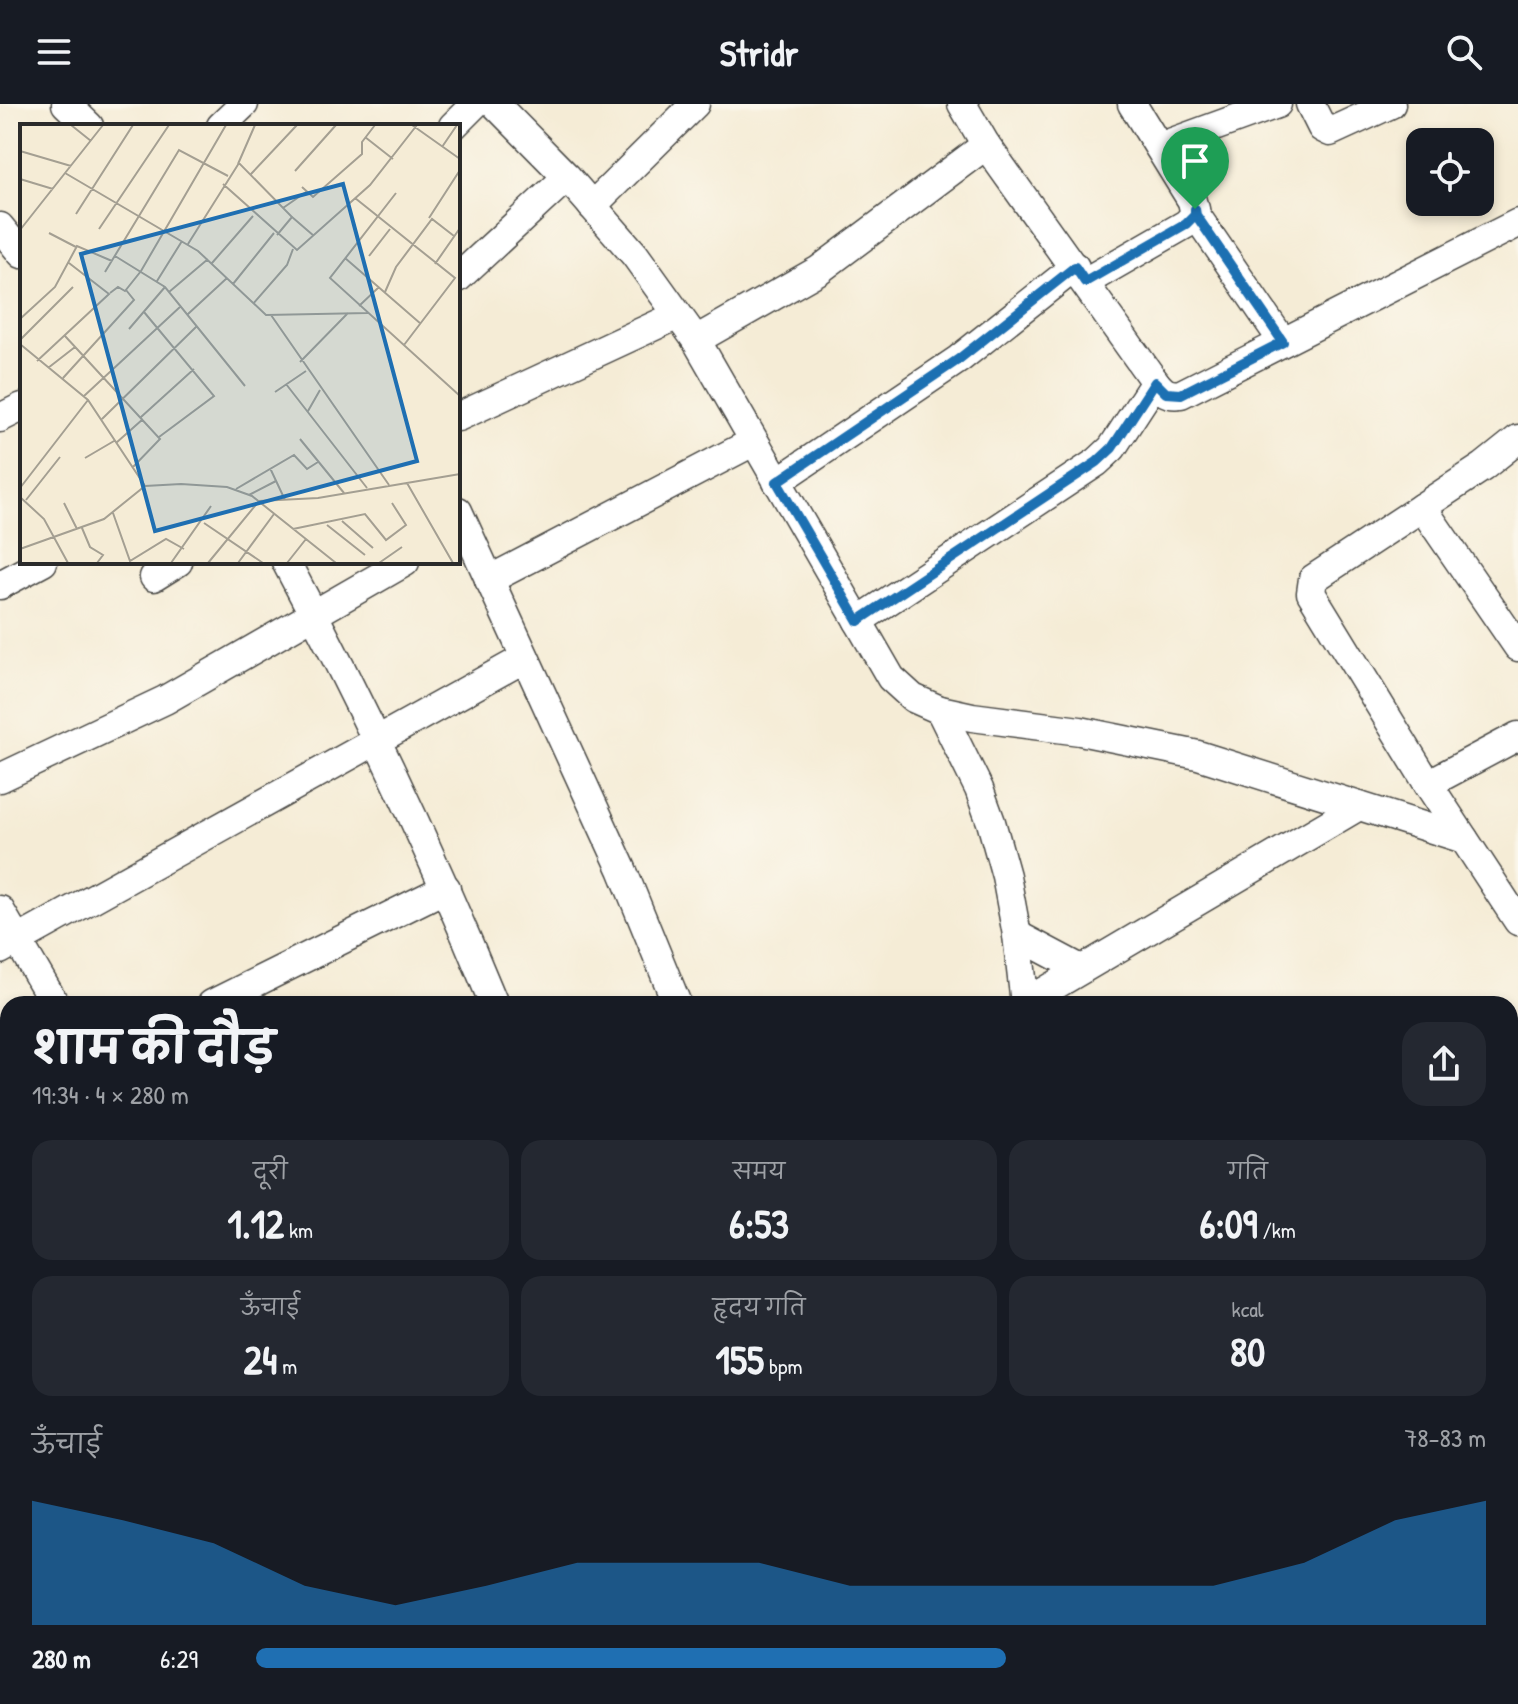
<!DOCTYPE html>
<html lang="hi">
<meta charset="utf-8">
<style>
:root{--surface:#171b24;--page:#242831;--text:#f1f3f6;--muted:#9ea1a6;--accent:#1f6fb2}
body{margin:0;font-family:"Patrick Hand","Playpen Sans Deva",sans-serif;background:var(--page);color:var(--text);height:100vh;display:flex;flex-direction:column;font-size:30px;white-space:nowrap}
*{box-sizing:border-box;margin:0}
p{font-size:26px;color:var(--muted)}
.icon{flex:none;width:44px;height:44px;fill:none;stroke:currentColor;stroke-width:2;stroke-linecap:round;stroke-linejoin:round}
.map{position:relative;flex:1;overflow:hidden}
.sheet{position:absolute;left:0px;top:892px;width:1518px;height:708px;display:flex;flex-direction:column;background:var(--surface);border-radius:24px 24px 0 0;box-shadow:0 4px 12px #0003}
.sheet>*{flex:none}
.buttons{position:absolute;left:1406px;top:24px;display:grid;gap:16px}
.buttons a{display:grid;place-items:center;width:88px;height:88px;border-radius:16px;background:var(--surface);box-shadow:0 4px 12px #0003;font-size:40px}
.pin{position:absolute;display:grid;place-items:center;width:68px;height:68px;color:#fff;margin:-82px -34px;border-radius:50% 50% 50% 0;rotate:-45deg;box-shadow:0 0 8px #0007}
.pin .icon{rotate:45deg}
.round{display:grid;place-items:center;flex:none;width:84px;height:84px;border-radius:24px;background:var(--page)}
.summary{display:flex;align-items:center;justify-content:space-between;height:136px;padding:0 32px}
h1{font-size:44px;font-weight:700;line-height:60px}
.figures{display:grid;grid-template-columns:repeat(3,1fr);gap:12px;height:136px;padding:8px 32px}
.figures div{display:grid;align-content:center;border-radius:20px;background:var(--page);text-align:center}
.figures b{font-size:40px;font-weight:700}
.figures small{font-size:22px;font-weight:400}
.figures p{font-size:22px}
.chart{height:224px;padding:16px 32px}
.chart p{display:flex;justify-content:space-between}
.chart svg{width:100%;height:144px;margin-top:8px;fill:var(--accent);opacity:.7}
ul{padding:0 32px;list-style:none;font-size:26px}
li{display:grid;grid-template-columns:128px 96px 1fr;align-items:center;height:60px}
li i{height:20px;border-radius:10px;background:var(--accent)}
header{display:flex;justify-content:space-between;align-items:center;height:104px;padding:0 32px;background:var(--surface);font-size:36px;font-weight:700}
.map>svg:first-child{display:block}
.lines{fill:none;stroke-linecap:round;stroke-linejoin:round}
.street-casing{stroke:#494845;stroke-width:31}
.street{stroke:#fff;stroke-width:28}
.route-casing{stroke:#fff;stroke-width:16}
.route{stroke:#1f6fb2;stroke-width:10}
.inset-road{fill:none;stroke:#a49f92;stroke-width:2}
.view{fill:#1f6fb2;fill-opacity:0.15;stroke:#1f6fb2;stroke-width:4}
.inset-edge{fill:none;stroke:#2b2b2b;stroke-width:4}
</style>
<header><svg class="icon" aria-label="menu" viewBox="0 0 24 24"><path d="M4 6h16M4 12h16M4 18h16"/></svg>Stridr<svg class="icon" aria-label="search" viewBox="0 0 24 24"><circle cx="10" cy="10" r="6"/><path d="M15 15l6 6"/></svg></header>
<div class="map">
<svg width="1518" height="1600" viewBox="0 0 1518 1600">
<rect width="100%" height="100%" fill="#fbf7ec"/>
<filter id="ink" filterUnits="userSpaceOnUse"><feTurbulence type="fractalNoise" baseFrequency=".0125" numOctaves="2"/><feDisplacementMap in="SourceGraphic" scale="16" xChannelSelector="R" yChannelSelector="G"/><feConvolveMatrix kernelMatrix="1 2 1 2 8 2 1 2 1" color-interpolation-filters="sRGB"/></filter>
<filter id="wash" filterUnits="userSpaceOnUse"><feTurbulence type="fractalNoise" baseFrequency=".006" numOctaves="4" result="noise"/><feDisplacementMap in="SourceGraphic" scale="32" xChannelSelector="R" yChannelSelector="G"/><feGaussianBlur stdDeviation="1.8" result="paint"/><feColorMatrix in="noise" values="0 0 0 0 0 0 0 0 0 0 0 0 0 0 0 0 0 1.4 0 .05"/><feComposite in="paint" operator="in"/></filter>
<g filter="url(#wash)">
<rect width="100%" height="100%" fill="#f5ecd6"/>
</g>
<g filter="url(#ink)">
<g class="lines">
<defs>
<g id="street">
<path d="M66,0L89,22"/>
<path d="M495,0L567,73L635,151L696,236L891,574L913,594L940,606L972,613L1080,627L1198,651L1464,735"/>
<path d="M962,0L986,41L1155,278C1163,288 1168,292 1181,290L1518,119"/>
<path d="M1310,0L1322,24L1330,28L1391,0"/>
<path d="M221,22L244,0"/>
<path d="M453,22L475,0"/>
<path d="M1159,43L1277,0"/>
<path d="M592,102L695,0"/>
<path d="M1195,105L1196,111L1283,238"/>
<path d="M0,123L22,150"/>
<path d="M458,174L567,73"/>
<path d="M1085,178L1186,120L1195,111L1192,97L1132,0"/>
<path d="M696,236L819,166L986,41"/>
<path d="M458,313L678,211"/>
<path d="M0,314L22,303"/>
<path d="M1518,335L1483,363L1319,471L1313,475L1311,489L1428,680L1518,817"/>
<path d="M777,378L959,255L1075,163"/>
<path d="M1422,403L1518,543"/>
<path d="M458,407L622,765L677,900"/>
<path d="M286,458C363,602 432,749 494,900"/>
<path d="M154,473L178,458"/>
<path d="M489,476L753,338"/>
<path d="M0,481L43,458"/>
<path d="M858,517L1097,358L1112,344L1155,278"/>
<path d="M940,606L979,685L991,718L1006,772L1017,831L1025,900"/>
<path d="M0,674L165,596L405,458"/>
<path d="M1428,680L1518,632"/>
<path d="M0,806L55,900"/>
<path d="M1017,831L1081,865"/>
<path d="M0,846L525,554"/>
<path d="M1025,899L1359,702"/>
<path d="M212,900L446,784"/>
<path d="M0,1030L8,1026"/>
<path d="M0,1211L8,1207"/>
<path d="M0,1321L8,1340"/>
<path d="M622,1592L653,1600"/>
<path d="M741,1592L742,1600"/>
<path d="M1041,1592L1045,1600"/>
<path d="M1171,1592L1175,1600"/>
<path d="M1293,1592L1296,1600"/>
<path d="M298,1600L305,1592"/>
<path d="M585,1600L597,1592"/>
</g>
</defs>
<use href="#street" class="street-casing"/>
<use href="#street" class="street"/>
</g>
</g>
<g class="lines" filter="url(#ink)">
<defs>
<path id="route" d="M1195,105L1196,111L1283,238L1181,290L1166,289L1155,278L1112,344L1097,358L858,517L777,378L959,255L1075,163L1085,178L1186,120L1195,111Z"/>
</defs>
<use href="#route" class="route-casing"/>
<use href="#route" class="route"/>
</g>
<g transform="translate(20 20)">
<rect width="440" height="440" fill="#f5ecd6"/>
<path class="inset-road" d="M51,1L71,17M392,1L440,35M345,13L373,35M422,23L437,1M0,27L51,42M218,40L235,1M275,47L316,1M45,49L178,127L246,191L348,189M231,50L277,1M0,55L33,65M203,60L277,126L350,61L397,1M282,63L293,73L342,30V18L355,1M376,69L310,154L440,272M335,74L435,154L384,221M263,84L286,68M56,90L113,1M272,93L294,112M409,94L440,46M79,105L149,1M0,106L83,1M29,109L56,123M168,120L219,39L272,93L257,111M95,132L145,163L225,262M349,132L370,105M325,134L401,200M192,139L233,92M415,140L440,104M85,148L159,26L208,52M137,157L162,117M213,160L254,109M149,168L188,135M365,168L376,143L412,95L434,112M90,169L98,163L105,167L121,147L206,1M233,180L267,141L273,125M339,182L359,163M124,188L194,272L139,313M168,190L207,154M251,191L369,361M0,195L35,163L57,122L92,137M109,205L145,163M45,212L140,315L112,344M0,216L53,163M0,220L68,276L125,362M17,237L89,170L49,139M280,238L328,189M28,244L55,223M43,254L114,176L106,166M266,260L347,364M255,268L286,247M64,272L161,182M288,287L300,266M121,293L174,245M82,295L177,202M280,315L324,369M96,319L123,295M65,334L94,317M250,344L265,376M387,359L433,439M0,364L68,276M216,365L274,331L287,345L298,338M229,371L256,357M0,373L24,395L48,439M6,376L40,333M44,379L57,405M93,389L110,437L146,415L164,425M322,397L353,424M184,399L243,439M307,401L345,431M62,404L70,423L83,431L77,439M273,405L345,390L366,416L386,401L372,379M0,425L84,395L125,362L161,360L207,363L232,372L316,439M151,439L191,382M188,439L239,377L298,374L440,350M218,439L254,390M267,439L286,415M359,439L382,423"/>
<path class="view" d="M323,60L397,337L135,407L61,130Z"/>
<rect width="440" height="440" class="inset-edge"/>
</g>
</svg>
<div class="buttons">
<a><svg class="icon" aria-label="locate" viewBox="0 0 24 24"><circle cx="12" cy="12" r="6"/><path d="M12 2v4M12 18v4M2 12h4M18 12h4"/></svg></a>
</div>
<div class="pin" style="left:1195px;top:105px;background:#1e9e55"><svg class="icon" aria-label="arrive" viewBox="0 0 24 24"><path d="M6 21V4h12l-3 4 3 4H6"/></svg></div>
<section class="sheet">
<div class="summary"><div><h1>शाम की दौड़</h1><p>19:34 · 4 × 280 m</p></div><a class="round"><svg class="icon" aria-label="share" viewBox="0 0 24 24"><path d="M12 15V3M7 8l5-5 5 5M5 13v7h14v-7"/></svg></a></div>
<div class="figures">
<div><p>दूरी</p><b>1.12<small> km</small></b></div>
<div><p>समय</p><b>6:53</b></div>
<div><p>गति</p><b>6:09<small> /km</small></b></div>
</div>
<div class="figures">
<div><p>ऊँचाई</p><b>24<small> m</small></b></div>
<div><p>हृदय गति</p><b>155<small> bpm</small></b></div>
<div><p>kcal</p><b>80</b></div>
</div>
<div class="chart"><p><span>ऊँचाई</span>78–83 m</p>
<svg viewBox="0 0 160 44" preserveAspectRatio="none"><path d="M0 44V6L10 12L20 19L30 32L40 38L50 32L60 25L70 25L80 25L90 32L100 32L110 32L120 32L130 32L140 25L150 12L160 6V44z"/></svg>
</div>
<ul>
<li><b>280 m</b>6:29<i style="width:61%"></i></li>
</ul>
</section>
</div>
